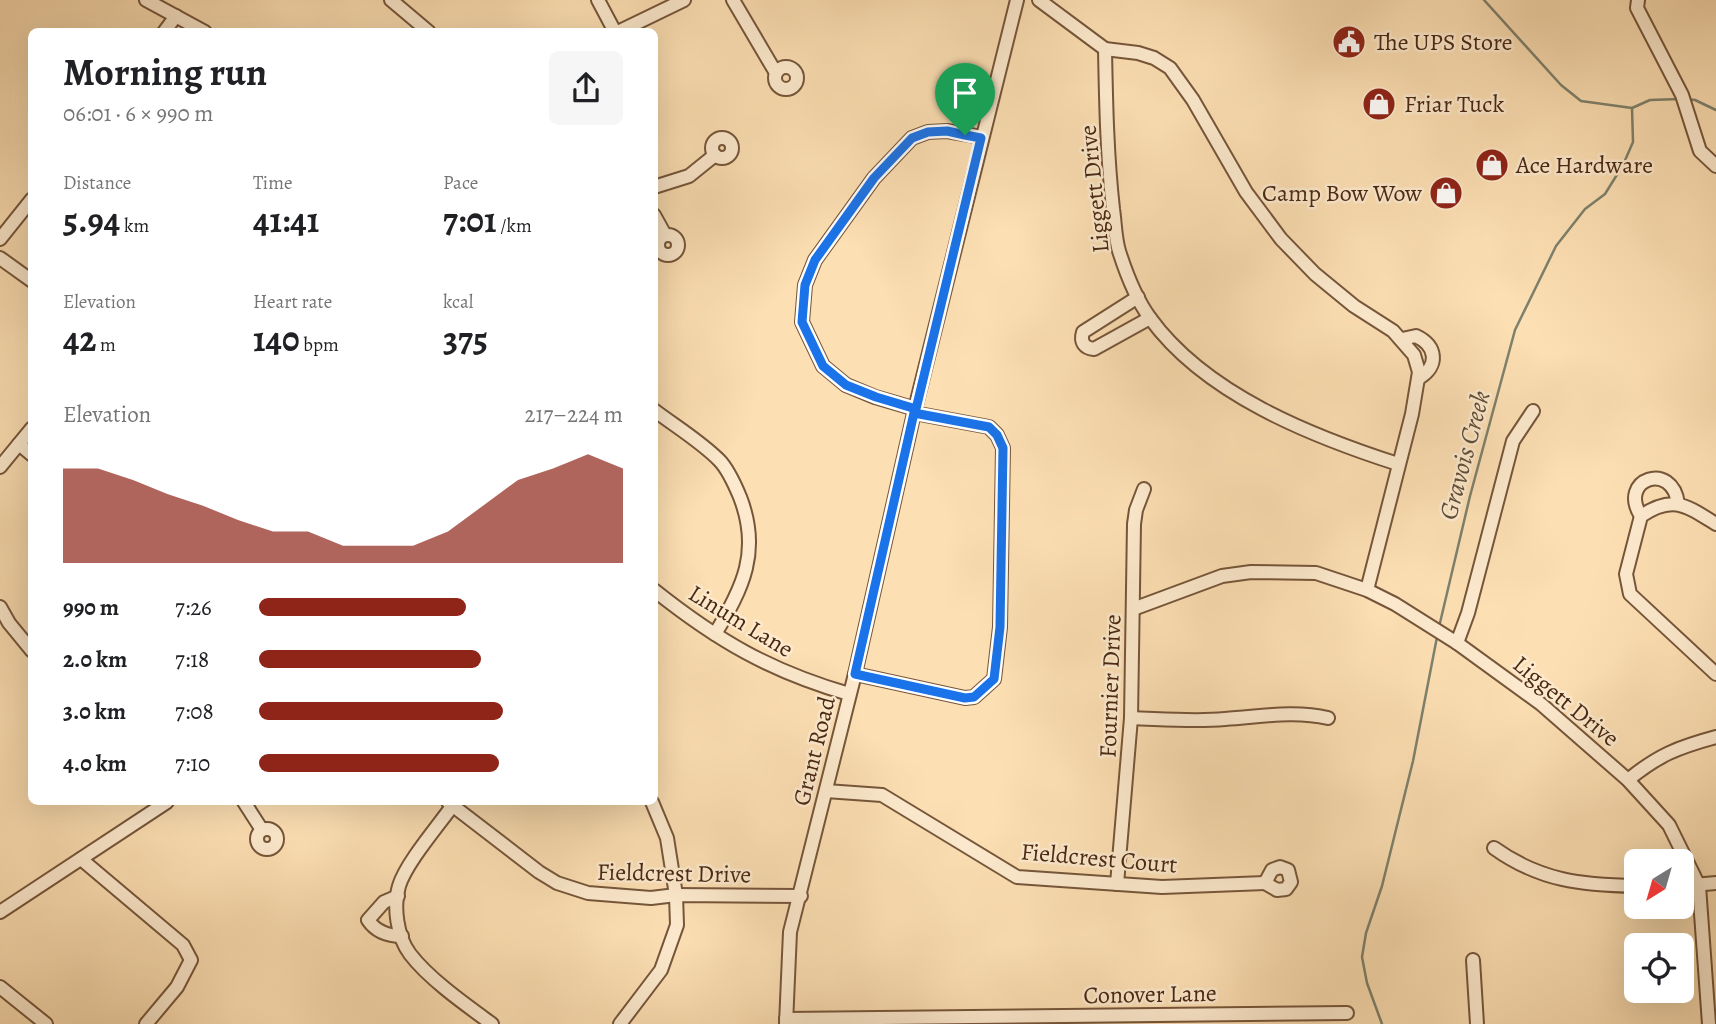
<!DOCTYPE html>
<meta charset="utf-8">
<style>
:root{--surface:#fff;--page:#f6f6f6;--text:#202124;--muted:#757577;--accent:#8f2418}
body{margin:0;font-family:Alegreya,serif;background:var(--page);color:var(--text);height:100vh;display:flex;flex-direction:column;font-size:26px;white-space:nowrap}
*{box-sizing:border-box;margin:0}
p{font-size:23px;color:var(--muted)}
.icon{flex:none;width:38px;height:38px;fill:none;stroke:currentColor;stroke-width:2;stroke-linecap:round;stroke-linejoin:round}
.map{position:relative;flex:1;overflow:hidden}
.panel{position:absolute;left:28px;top:28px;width:630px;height:777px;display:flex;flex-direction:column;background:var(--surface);border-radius:10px;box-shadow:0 7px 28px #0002}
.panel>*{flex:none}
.needle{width:46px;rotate:217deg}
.tools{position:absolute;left:1624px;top:849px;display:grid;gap:14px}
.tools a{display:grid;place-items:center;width:70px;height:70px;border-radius:10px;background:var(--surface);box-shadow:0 7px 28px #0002;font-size:35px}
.pin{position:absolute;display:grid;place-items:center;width:60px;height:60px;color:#fff;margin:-72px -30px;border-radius:50% 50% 50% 0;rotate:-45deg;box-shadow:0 0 7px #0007}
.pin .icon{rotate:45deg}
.round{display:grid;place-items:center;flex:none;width:74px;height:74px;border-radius:10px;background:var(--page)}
.overview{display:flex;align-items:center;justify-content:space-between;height:119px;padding:0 35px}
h1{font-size:38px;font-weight:700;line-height:52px}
.figures{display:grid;grid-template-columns:repeat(3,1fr);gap:10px;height:119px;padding:7px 35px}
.figures div{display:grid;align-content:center}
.figures b{font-size:35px;font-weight:700}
.figures small{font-size:19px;font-weight:400}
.figures p{font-size:19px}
.chart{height:196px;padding:14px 35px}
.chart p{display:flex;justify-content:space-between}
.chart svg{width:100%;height:126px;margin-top:7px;fill:var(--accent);opacity:.7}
ul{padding:0 35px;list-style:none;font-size:23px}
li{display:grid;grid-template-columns:112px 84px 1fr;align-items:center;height:52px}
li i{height:18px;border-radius:9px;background:var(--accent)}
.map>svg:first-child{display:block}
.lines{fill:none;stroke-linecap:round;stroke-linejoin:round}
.stream{stroke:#7d816d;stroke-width:2.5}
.minor-casing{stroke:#76563a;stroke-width:16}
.minor{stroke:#fdeace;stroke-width:12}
.route-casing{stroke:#fff;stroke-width:14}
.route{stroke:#1a73e8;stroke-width:9}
.labels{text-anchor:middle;stroke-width:5;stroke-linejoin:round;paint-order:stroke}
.poi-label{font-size:24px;fill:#492812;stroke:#fdeace;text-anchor:start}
.street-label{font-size:24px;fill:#492812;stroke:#fdeace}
.water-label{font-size:26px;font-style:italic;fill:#5e4d38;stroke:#fdeace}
</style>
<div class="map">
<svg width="1716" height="1024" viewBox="0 0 1716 1024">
<rect width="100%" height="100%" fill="#fcdfb3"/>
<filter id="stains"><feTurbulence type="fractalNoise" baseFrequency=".00286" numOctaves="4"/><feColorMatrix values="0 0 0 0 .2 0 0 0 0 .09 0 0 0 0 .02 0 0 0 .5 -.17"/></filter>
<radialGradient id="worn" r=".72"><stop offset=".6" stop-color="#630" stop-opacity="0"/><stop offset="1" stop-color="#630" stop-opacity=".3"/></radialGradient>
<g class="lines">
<g class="stream">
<path d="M1686,99L1695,100L1716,110"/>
<path d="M1632,108L1650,100L1680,99"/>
<path d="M1439,627L1470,496L1515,330L1556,246L1585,209L1605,194L1623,165L1633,142L1632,108L1581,101L1561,85L1484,0"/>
<path d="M1382,1024L1367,983L1362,957L1366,933L1382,886L1413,761L1437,637"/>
</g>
<defs>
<g id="minor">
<path d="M146,0L205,32"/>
<path d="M391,0L429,32"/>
<path d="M598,0L615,32"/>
<path d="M733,0L776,73"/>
<path d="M1039,0L1105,49C1106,103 1107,155 1113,209C1115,222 1115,238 1119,251C1126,273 1136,299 1150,318C1205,394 1311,436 1398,464"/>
<path d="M1638,0L1637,8L1682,95L1700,151L1716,166"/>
<path d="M164,32L176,16"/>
<path d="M618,32L684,0"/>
<path d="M1105,49L1138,53L1154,58L1170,68L1193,100L1246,192L1281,239L1315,274L1354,306L1393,331L1414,355L1419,372L1412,414L1367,590"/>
<circle cx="786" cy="78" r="11"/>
<circle cx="722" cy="148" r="10"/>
<path d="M654,187L689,176L715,155"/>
<path d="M654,215L665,235"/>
<circle cx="668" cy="245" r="10"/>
<path d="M0,239L32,199"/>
<path d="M0,258L32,281"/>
<path d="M1138,297L1083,332C1080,342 1084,348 1094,349L1150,318"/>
<path d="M1402,339L1416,336C1437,346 1439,366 1419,378"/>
<path d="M916,409L875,397L846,385L823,366L802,322L805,285L815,260L874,178L912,138L928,132L947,131L981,137"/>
<path d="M654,410C675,426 700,441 719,460C728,469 735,485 740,497C761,551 743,588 715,634"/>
<path d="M19,444L32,455"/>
<path d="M0,467L32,428"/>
<path d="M1641,516C1617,479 1673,460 1678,504"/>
<path d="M1716,524C1687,506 1673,494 1641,516L1626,574L1630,594L1716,674"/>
<path d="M654,590C718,641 770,671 849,694"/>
<path d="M0,607L9,623L32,651"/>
<path d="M1133,609L1222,576L1251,572L1316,573L1367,590L1395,604L1457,643L1541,704L1628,780L1669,825L1699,886L1709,1024"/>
<path d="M1457,643L1468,613L1513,441L1533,411"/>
<path d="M855,674L965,698L974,697L994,679L1000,627L1003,448L997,435L989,427L914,413"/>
<path d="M1131,718C1162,719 1194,722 1225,719C1260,717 1293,710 1328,718"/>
<path d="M1628,780C1658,755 1679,747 1716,737"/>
<path d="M826,791L882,795L1017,877L1162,887L1265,883"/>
<path d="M244,802L262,830"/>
<path d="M448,802L539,872L557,883L588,893L651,898L676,895L801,896"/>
<path d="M453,805C438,826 406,863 399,886C393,906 397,937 410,954C429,979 466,1005 492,1024"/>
<circle cx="267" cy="839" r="10"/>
<path d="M1494,848C1540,881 1582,885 1636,886"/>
<path d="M81,859L183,945L191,960L177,987L146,1024"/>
<path d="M1280,867L1288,870L1291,882L1286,889L1277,890L1265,883L1272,870Z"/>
<path d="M1117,884L1131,718L1134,524L1136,510L1144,489"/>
<path d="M1682,886L1716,883"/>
<path d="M398,896L384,902L368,920C376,932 388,936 402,936"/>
<path d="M0,912L167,802"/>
<path d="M1473,960L1477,1024"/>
<path d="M0,987L46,1024"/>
<path d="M786,1019L1347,1013"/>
<path d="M620,1024L661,970L677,925L676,895L667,838L652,802"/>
<path d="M786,1024L790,932L855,674L914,413L1017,0"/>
</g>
</defs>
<use href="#minor" class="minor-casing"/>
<use href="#minor" class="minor"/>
</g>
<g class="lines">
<defs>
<path id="route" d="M965,135L981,138L916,409L914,413L989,427L997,435L1003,448L1000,627L994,679L974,697L965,698L855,674L914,413L916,409L876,397L846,385L823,366L802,322L805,285L815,260L874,178L912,138L928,132L947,131L965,135"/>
</defs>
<use href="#route" class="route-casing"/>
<use href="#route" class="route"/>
</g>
<defs>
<symbol id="civic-disc" viewBox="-11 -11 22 22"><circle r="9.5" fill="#8f2418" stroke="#fdeace"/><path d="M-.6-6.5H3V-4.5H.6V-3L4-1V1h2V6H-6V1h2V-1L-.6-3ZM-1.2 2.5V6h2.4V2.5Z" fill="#fff"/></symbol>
<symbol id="shop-disc" viewBox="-11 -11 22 22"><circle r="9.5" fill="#8f2418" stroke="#fdeace"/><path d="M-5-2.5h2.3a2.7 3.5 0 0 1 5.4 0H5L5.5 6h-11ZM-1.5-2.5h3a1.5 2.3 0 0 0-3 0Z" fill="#fff"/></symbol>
</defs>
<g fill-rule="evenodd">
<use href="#civic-disc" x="1330" y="23" width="38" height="38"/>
<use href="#shop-disc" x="1360" y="85" width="38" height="38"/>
<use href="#shop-disc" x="1473" y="146" width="38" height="38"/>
<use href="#shop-disc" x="1427" y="174" width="38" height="38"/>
</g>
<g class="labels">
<g class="poi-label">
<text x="1374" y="50">The UPS Store</text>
<text x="1404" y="112">Friar Tuck</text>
<text x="1516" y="173">Ace Hardware</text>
<text x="1422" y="201" text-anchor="end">Camp Bow Wow</text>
</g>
<g class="street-label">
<text transform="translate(1094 189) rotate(-96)" y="8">Liggett Drive</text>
<text transform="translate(741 621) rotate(31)" y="8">Linum Lane</text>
<text transform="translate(1110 686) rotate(-88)" y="8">Fournier Drive</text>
<text transform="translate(1566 701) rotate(39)" y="8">Liggett Drive</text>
<text transform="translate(814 751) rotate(-76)" y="8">Grant Road</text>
<text transform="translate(1099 858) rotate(5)" y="8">Fieldcrest Court</text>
<text transform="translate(674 873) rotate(1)" y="8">Fieldcrest Drive</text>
<text transform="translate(1150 994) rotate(-1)" y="8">Conover Lane</text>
</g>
<g class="water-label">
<text transform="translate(1464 455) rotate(-75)" y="9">Gravois Creek</text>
</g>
</g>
<rect width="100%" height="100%" filter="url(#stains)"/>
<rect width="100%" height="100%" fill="url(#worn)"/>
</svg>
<div class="tools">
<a><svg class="needle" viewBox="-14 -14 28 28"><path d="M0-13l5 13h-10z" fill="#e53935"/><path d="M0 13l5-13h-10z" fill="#757577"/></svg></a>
<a><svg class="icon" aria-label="locate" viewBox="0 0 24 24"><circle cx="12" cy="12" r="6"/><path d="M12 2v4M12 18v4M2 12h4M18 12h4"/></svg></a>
</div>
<div class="pin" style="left:965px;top:135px;background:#1e9e55"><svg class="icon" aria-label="arrive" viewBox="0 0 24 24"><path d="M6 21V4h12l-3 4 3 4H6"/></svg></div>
<section class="panel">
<div class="overview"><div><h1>Morning run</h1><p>06:01 · 6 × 990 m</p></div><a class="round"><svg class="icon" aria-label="share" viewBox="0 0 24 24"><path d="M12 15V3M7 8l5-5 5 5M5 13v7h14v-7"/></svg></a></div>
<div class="figures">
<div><p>Distance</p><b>5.94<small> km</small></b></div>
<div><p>Time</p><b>41:41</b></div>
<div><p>Pace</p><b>7:01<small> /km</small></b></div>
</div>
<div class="figures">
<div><p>Elevation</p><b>42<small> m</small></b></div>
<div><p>Heart rate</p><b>140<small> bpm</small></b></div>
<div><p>kcal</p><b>375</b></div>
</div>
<div class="chart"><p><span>Elevation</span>217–224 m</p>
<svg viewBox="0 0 160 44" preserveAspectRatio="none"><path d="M0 44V11L10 11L20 15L30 20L40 24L50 29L60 33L70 33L80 38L90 38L100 38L110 33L120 24L130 15L140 11L150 6L160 11V44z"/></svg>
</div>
<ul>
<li><b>990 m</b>7:26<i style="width:57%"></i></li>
<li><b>2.0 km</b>7:18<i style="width:61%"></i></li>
<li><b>3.0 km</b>7:08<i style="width:67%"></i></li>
<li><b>4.0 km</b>7:10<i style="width:66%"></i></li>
</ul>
</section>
</div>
